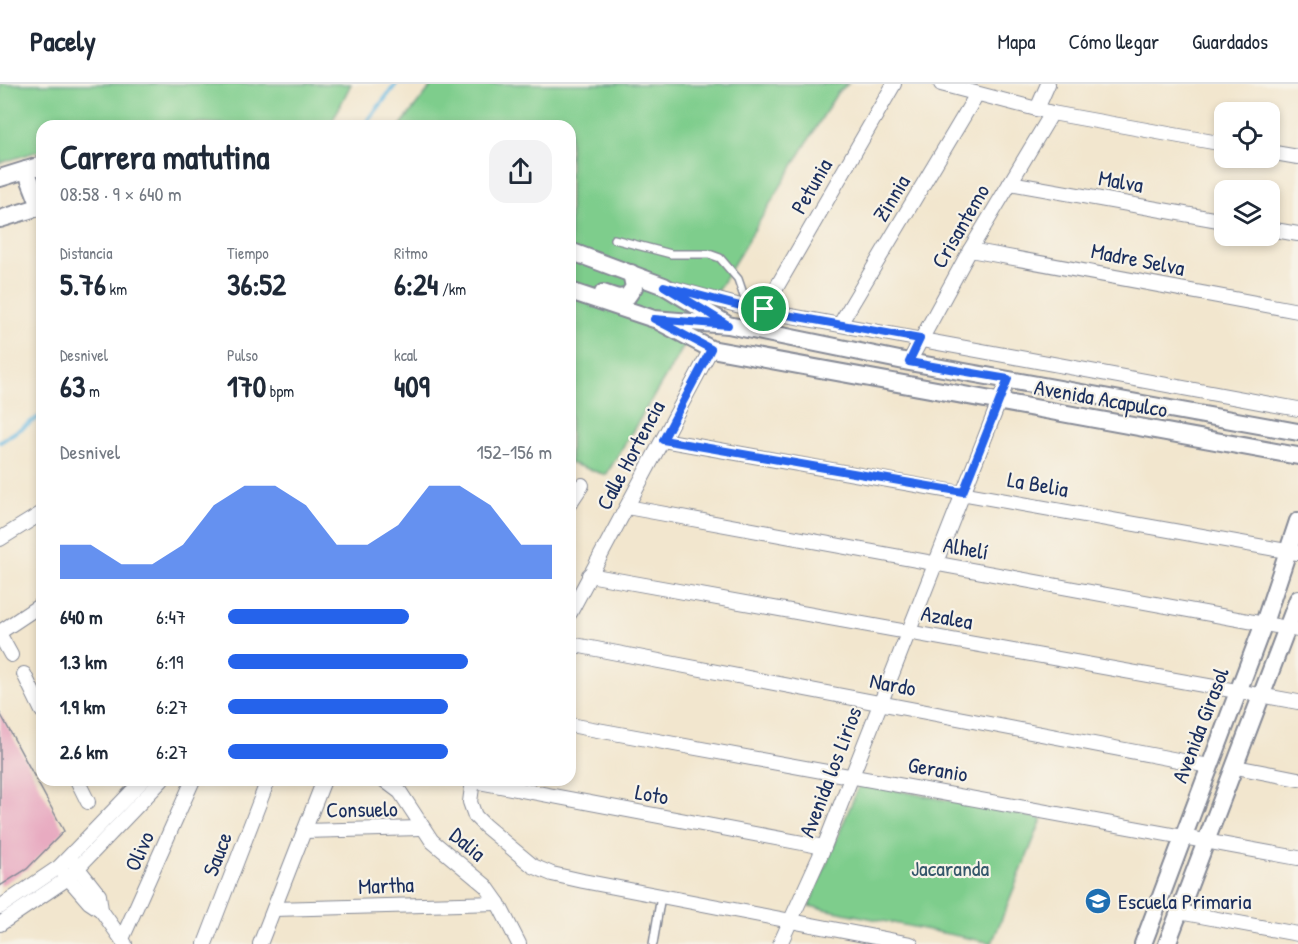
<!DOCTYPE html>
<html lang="es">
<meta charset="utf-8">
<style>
:root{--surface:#fff;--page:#f2f2f3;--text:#1f2937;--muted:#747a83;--line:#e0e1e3;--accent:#2563eb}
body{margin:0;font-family:"Patrick Hand",sans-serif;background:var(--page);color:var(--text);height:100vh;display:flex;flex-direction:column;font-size:22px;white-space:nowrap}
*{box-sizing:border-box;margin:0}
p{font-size:20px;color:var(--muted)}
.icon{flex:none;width:33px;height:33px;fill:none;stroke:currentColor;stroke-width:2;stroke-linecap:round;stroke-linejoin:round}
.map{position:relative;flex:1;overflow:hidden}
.drawer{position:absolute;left:36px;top:36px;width:540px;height:666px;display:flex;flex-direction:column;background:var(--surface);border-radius:18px;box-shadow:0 3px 9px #0003}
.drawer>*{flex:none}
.fabs{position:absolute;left:1214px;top:18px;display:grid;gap:12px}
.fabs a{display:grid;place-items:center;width:66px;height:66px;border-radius:12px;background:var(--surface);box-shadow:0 3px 9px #0003;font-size:30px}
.pin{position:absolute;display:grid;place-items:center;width:51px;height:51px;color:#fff;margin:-26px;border:3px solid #fff;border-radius:50%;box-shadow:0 2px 6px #0007}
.round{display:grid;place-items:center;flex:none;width:63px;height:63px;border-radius:18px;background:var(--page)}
.summary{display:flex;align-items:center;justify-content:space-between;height:102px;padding:0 24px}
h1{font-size:33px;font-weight:800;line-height:45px}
.stats{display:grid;grid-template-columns:repeat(3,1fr);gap:9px;height:102px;padding:6px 24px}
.stats div{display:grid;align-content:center}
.stats b{font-size:30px;font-weight:800}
.stats small{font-size:16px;font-weight:400}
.stats p{font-size:16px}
.chart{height:168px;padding:12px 24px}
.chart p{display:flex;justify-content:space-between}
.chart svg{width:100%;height:108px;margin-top:6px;fill:var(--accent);opacity:.7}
ul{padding:0 24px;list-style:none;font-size:20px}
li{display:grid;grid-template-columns:96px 72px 1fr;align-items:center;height:45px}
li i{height:15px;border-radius:8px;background:var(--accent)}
header{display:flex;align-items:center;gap:36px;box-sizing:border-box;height:84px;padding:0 30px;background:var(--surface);border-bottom:2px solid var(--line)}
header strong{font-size:28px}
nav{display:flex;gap:33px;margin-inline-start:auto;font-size:21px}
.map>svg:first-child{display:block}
.green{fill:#7ecd8c;stroke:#4c7e75;stroke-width:1.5}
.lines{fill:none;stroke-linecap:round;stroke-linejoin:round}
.stream{stroke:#67bae3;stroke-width:4}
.building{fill:#e8abc1}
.service-casing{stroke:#868a96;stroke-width:10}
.minor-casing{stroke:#868a96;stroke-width:16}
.tertiary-casing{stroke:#868a96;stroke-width:20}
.service{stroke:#fff;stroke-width:7}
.minor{stroke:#fff;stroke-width:14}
.tertiary{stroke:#fff;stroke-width:16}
.route-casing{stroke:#fff;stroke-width:12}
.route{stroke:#2563eb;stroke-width:8}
.labels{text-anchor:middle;stroke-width:4.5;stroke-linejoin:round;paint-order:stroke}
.street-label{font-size:22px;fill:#1b2f5e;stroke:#f7f3e8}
.park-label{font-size:22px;fill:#34566a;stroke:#f7f3e8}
.poi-label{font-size:22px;fill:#1b2f5e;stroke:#f7f3e8;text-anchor:start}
</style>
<header>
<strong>Pacely</strong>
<nav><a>Mapa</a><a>Cómo llegar</a><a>Guardados</a></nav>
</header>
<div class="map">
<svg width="1298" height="860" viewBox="0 0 1298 860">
<rect width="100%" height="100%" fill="#f7f3e8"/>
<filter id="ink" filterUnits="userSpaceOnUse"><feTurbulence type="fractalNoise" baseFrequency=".0167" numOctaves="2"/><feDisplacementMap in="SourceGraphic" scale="12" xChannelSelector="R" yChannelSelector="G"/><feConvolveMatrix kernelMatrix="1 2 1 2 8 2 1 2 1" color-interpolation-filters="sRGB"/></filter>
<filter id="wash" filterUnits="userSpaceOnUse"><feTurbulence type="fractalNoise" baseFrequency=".008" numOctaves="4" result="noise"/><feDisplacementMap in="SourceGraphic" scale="24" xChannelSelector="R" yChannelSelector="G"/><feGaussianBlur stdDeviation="1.35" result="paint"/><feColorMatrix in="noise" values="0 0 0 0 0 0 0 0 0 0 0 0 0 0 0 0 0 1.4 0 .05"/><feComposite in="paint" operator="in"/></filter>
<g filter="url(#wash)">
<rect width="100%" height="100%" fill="#f2e6ce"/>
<g class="green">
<path d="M0,0H351L330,42H244L204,39L153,42H42V66L0,79Z"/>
<path d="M433,0H848L837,9L606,391L570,379V42H400Z"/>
<path d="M860,699L1042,735L992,859L809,822Z"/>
</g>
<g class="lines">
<g class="stream">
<path d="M364,42L396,0"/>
<path d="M0,358L42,331"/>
</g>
</g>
<g id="blocks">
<path class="building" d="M0,629L64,747L27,785L0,802Z"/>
</g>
</g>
<g filter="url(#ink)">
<use href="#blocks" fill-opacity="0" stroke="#868a96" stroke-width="1.5"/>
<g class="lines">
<defs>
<g id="service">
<path d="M614,155L671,170H709L720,174L738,195L748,224"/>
<path d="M653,860L661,812"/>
</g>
<g id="minor">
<path d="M941,0L1052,29L1224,60"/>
<path d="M1037,25L1048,0"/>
<path d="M1269,68L1298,73"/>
<path d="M1010,99L1224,137"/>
<path d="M1269,145L1298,150"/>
<path d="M970,166L1298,227"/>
<path d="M673,204L748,224L1298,325"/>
<path d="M764,225L894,0"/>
<path d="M840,240L977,10"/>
<path d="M909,278L970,166L1052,29"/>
<path d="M663,356L1298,469"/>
<path d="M570,419L582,401"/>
<path d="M627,423L1298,546"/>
<path d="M0,455L42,429"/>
<path d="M589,491L1298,618"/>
<path d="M570,529L711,265"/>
<path d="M0,548L42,520"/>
<path d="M0,551L11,571"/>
<path d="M570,560L1209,682"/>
<path d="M24,590L42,627"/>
<path d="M570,641L1298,774"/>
<path d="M1236,683L1298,695"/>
<path d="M77,696L88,718"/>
<path d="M384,696L400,708L432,757L486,802L498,819L519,860"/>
<path d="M468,696L824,763"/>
<path d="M473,696L470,718L475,732L485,742L533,782L552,790L583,797L911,860"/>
<path d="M304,747L421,744"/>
<path d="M73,778L99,811L101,826"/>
<path d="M62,787L89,818L101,826L125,860"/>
<path d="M0,823L59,783L143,696"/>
<path d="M274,825L498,819"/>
<path d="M1179,828L1298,850"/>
<path d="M0,840L68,794L162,696"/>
<path d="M122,855L193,696"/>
<path d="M205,860L268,696"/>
<path d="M260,860L324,696"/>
<path d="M780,860L824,763L1008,295"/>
</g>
<g id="tertiary">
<path d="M26,86L40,122"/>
<path d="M0,94L42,81"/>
<path d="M0,135L42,122"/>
<path d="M570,167L664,202L725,239"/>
<path d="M570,207L654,235L728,241L909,278L1298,348"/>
<path d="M603,209L618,214L627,213L634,203L631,189"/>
<path d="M660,238L711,265L1298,372"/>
<path d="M1143,860L1264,539L1298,437"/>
<path d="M1167,860L1298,515"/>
</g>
</defs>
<use href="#service" class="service-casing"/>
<use href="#minor" class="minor-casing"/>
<use href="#tertiary" class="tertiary-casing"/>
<use href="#service" class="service"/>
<use href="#minor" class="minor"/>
<use href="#tertiary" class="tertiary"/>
</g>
</g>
<g class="lines" filter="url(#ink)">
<defs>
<path id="route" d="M664,202L748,224L920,255L909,278L1008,295L963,408L663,356L711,265L654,235L728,241Z"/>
</defs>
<use href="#route" class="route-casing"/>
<use href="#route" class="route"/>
</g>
<defs>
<symbol id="school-disc" viewBox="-11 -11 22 22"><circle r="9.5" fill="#1f6fb2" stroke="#f7f3e8"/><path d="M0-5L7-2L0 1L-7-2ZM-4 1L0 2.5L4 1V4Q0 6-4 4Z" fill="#fff"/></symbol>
</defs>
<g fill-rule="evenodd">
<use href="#school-disc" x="1083" y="802" width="30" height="30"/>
</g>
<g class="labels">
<g class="street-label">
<text transform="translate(1121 97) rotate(10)" y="8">Malva</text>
<text transform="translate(811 102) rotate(-60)" y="8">Petunia</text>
<text transform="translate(891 114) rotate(-59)" y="8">Zinnia</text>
<text transform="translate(960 142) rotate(-60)" y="8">Crisantemo</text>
<text transform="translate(1138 175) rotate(11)" y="8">Madre Selva</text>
<text transform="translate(1101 314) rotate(10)" y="8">Avenida Acapulco</text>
<text transform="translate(630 371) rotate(-62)" y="8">Calle Hortencia</text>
<text transform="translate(1038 400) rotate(10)" y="8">La Belia</text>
<text transform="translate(966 464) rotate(10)" y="8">Alhelí</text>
<text transform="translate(947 533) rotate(10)" y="8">Azalea</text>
<text transform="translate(893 600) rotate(11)" y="8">Nardo</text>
<text transform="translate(1200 641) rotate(-69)" y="8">Avenida Girasol</text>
<text transform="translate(938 685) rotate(10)" y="8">Geranio</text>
<text transform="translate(830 688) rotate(-69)" y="8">Avenida los Lirios</text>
<text transform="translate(652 710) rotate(10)" y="8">Loto</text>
<text transform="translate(362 725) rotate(-1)" y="8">Consuelo</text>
<text transform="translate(468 760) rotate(40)" y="8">Dalia</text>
<text transform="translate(139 767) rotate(-66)" y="8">Olivo</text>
<text transform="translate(217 770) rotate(-69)" y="8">Sauce</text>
<text transform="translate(386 801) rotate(-2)" y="8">Martha</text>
</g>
<g class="park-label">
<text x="950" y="792">Jacaranda</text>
</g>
<g class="poi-label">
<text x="1118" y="825">Escuela Primaria</text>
</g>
</g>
</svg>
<div class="fabs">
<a><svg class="icon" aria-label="locate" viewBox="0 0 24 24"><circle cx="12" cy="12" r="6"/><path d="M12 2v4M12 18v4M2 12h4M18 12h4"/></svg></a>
<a><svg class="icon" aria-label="layers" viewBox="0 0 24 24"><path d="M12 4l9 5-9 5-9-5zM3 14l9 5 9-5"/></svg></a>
</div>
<div class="pin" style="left:764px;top:225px;background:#1e9e55"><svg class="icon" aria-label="arrive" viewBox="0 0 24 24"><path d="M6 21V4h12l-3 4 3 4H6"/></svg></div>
<section class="drawer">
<div class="summary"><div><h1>Carrera matutina</h1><p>08:58 · 9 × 640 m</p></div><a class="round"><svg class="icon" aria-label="share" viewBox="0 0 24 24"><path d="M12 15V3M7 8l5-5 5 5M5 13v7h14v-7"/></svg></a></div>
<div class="stats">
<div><p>Distancia</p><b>5.76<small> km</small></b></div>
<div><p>Tiempo</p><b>36:52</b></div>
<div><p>Ritmo</p><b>6:24<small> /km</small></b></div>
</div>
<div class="stats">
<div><p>Desnivel</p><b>63<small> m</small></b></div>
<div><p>Pulso</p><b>170<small> bpm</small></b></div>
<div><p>kcal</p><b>409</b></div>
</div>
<div class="chart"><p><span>Desnivel</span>152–156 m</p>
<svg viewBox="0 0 160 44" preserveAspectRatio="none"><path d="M0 44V30L10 30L20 38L30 38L40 30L50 14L60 6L70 6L80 14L90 30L100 30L110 22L120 6L130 6L140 14L150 30L160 30V44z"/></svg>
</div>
<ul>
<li><b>640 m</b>6:47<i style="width:56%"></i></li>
<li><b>1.3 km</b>6:19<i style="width:74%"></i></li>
<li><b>1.9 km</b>6:27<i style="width:68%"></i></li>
<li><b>2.6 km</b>6:27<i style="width:68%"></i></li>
</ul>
</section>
</div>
